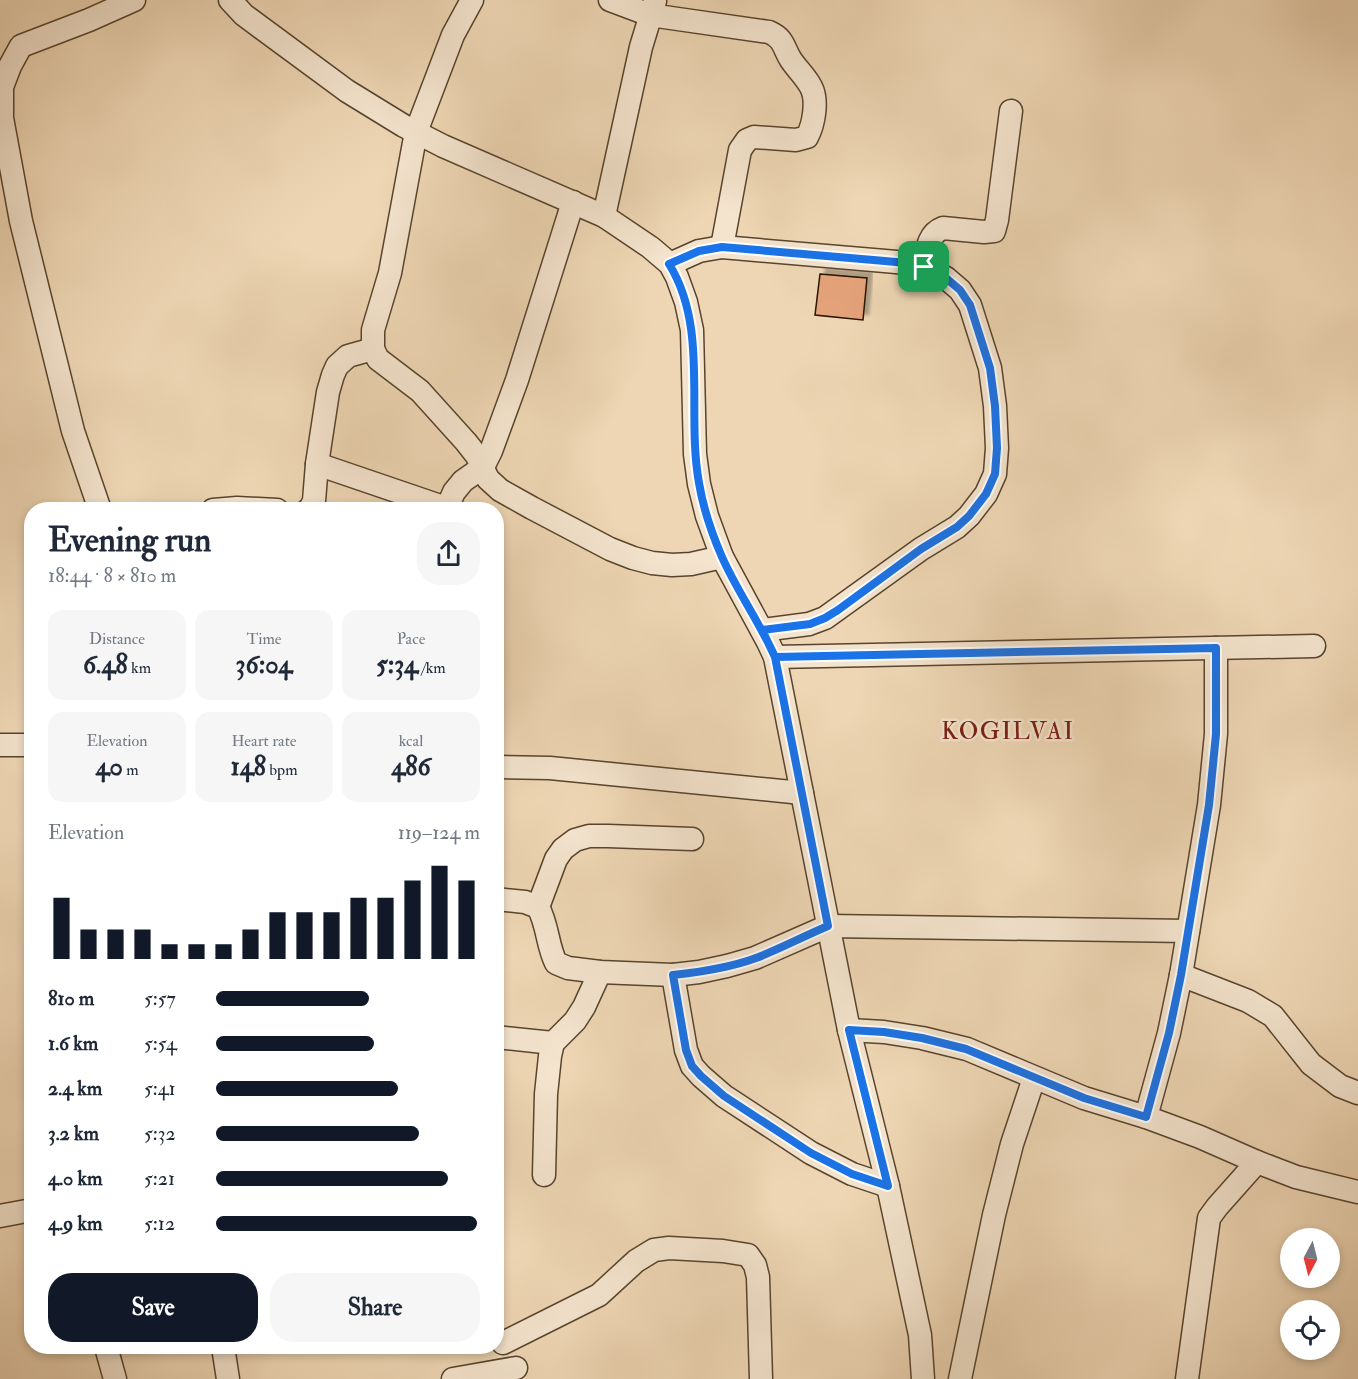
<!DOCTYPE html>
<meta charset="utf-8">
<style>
:root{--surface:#fff;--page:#f6f6f7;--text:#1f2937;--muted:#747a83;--accent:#111827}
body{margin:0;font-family:"IM FELL Double Pica",serif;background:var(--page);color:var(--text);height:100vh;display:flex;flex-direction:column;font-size:22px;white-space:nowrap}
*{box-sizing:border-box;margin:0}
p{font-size:20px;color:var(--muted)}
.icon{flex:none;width:33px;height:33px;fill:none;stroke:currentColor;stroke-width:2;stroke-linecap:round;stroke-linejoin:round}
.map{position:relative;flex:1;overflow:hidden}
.drawer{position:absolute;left:24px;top:502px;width:480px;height:852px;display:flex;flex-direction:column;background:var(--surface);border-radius:24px;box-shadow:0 3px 9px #0003}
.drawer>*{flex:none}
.needle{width:39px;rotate:187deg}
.fabs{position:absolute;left:1280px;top:1228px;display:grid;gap:12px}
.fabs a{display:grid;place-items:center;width:60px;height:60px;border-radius:50%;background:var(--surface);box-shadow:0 3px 9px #0003;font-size:30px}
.pin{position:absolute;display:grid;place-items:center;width:51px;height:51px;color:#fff;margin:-26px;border-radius:12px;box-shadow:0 3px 9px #0006}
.round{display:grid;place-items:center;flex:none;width:63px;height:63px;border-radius:24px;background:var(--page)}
.headline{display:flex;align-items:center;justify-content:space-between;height:102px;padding:0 24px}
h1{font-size:33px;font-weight:800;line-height:45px}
.stats{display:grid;grid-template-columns:repeat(3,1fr);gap:9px;height:102px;padding:6px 24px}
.stats div{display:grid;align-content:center;border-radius:15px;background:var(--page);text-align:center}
.stats b{font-size:26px;font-weight:800}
.stats small{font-size:16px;font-weight:400}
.stats p{font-size:16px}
.chart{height:168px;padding:12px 24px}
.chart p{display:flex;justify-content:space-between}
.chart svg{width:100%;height:108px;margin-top:6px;stroke:var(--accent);stroke-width:6}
.primary-button{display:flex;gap:12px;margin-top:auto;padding:12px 24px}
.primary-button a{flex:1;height:69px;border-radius:24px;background:var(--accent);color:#fff;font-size:24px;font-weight:800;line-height:69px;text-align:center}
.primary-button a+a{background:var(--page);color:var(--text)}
ul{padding:0 24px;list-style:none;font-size:20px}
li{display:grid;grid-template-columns:96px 72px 1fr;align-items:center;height:45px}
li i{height:15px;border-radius:8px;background:var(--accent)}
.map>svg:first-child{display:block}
.building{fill:#e4a27a;stroke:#261300;stroke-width:1.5;filter:url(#shadow)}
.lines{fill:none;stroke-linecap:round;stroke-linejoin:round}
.street-casing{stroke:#58442d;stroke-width:25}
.street{stroke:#f4e4ce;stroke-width:22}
.route-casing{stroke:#fff;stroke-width:12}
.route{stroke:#1a73e8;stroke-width:8}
.labels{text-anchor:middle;stroke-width:5;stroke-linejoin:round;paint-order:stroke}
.quarter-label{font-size:24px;letter-spacing:1.5px;fill:#7a1f14;stroke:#f4e4ce}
</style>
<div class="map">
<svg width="1358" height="1379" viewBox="0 0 1358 1379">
<defs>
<filter id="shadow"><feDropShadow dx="5.5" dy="-5.5" stdDeviation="1.5" flood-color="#0004"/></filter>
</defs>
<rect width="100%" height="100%" fill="#eed6b4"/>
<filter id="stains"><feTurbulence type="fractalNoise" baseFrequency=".00333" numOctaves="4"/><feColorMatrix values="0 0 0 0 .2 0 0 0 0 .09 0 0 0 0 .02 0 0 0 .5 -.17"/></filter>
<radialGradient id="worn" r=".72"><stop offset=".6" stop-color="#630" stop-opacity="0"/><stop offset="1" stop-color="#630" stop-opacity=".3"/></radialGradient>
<path class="building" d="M820,274L867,278L863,320L815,315Z"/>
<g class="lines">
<defs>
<g id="street">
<path d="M230,0L244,15L347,91L404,126L443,146L604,216L650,247L670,264L677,277L686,302L692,330L695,454L699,484L707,516L722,557L768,642L775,657L849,1030L888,1186L920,1335L923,1379"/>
<path d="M472,0L453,35L416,132L390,273L373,330V349L378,359L420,391L466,442L477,456L488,479L500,490L532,508L610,549L633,558L652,563L672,565L691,564L722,557"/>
<path d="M610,0L650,15L769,32C785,39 783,48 791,60C797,69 806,77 811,87C818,100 814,124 807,137L796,140L754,137L747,140L740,150L722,247"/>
<path d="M604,216L641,47L655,1"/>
<path d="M670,264L699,251L722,247L885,261L907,263L924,267L946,278L960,290L970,305L990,368L995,406L997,448L995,474L986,494L969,516L957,527L921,549L825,618L809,624L762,630"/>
<path d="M924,267C927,252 927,234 943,228L984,232L994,231L997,220L1011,111"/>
<path d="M317,464L446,508"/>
<path d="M100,510L73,431L21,221L2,118V87L10,66L21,46L89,20L134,0"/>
<path d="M213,510L237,508L277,510"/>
<path d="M308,510L310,509L314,501L317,464L328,392L333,375L337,366L348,356L373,349"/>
<path d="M446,510L454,492L463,481L483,467L491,451L517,380L573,202"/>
<path d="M775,657L1314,646"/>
<path d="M0,745H32"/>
<path d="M496,767L550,768L802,793"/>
<path d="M496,899L525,902L538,907C548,925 547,945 556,963L568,968L600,972L673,975L699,972L727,966L755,958L828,926L1188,931"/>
<path d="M538,907L556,859L563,849L575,840L589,836H608L692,839"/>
<path d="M673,975L686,1050L692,1066L701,1076L724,1096L811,1153L852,1174L888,1186"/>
<path d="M1181,975L1248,1001L1273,1016L1311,1064L1340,1086L1358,1093"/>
<path d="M849,1030L884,1032L922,1038L967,1049L1084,1098L1146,1117L1200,1137L1257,1162L1296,1177L1358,1192"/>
<path d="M496,1037L553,1043"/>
<path d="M1146,1117L1169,1033L1181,975L1209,805L1216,734V648"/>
<path d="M544,1175L546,1094L550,1056L553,1043L575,1021L584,1007L600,972"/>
<path d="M0,1216L32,1210"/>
<path d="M503,1343L599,1295L636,1261L654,1250L669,1248L723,1251L748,1255L755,1265L758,1277L761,1379"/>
<path d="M106,1347L115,1379"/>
<path d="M223,1347L228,1379"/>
<path d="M453,1379L516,1368"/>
<path d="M960,1379L994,1215L1012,1144L1034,1078"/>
<path d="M1187,1379L1209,1218L1217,1207L1257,1162"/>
</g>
</defs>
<use href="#street" class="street-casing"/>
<use href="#street" class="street"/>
</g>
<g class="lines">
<defs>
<path id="route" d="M924,267L946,278L960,290L970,305L990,368L995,406L997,448L995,474L986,494L969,516L957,527L921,549L838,610L825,618L810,624L762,630L775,657L828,926C804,936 780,949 756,958C729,968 701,972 673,975L686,1050L692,1066L701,1076L724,1096L811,1153L852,1174L888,1186L849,1030L884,1032L922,1038L966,1049L1084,1098L1146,1117L1169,1033L1181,975L1209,805L1216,734V648L775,657C760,623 737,591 722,557C712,534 703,507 699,483C686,412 709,328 669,264L699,251L722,247L885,261L907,263L924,267"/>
</defs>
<use href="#route" class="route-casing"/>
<use href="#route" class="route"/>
</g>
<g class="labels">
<g class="quarter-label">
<text x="1008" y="739">KOGILVAI</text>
</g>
</g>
<rect width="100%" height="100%" filter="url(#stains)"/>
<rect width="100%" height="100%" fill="url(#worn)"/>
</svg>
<div class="fabs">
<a><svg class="needle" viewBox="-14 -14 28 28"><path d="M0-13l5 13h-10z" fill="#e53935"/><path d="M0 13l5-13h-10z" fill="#747a83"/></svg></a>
<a><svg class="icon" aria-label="locate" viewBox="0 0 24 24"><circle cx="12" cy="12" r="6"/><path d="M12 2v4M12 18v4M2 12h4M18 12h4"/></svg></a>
</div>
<div class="pin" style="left:924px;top:267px;background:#1e9e55"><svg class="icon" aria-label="arrive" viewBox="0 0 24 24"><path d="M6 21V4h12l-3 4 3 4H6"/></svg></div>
<section class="drawer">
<div class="headline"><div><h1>Evening run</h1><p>18:44 · 8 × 810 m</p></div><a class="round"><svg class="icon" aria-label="share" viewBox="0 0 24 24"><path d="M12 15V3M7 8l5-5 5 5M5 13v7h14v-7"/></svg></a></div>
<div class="stats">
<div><p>Distance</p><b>6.48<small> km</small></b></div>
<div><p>Time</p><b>36:04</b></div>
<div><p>Pace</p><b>5:34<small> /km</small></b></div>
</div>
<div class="stats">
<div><p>Elevation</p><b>40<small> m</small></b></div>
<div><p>Heart rate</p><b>148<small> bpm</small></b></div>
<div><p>kcal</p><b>486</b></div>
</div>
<div class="chart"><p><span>Elevation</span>119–124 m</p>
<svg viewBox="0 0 160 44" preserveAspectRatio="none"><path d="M5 44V19M15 44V32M25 44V32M35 44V32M45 44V38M55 44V38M65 44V38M75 44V32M85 44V25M95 44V25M105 44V25M115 44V19M125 44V19M135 44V12M145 44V6M155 44V12"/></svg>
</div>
<ul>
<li><b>810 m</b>5:57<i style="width:58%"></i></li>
<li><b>1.6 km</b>5:54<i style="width:60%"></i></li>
<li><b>2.4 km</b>5:41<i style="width:69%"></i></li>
<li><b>3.2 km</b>5:32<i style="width:77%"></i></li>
<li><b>4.0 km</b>5:21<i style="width:88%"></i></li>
<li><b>4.9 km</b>5:12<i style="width:99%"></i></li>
</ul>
<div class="primary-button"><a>Save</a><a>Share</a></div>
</section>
</div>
